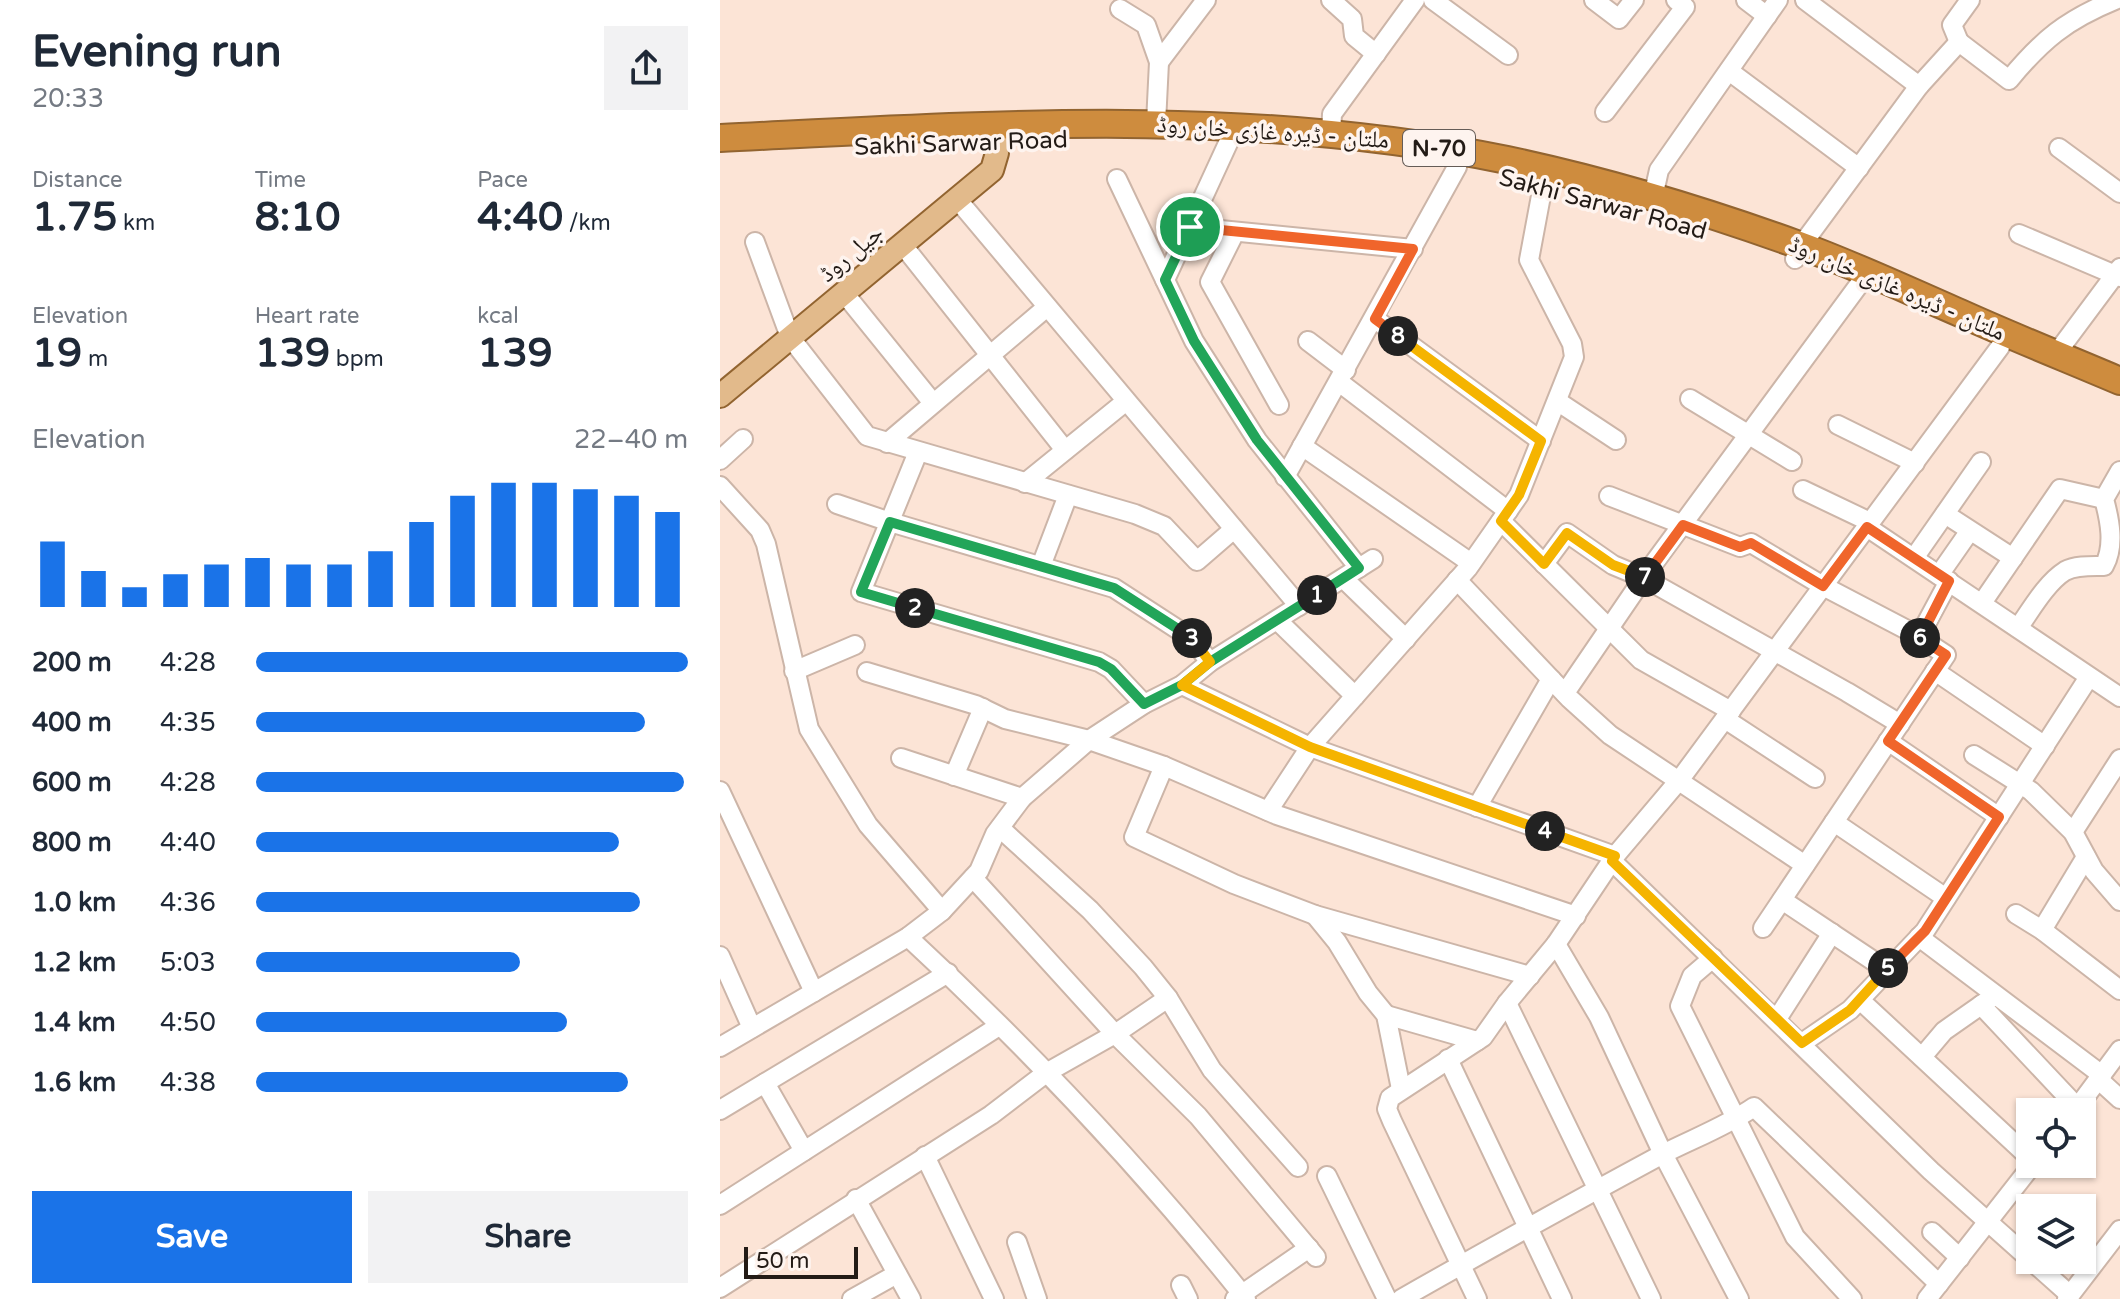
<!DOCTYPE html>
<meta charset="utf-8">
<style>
:root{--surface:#fff;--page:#f2f2f3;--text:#1f2937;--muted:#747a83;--accent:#1a73e8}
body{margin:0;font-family:"Varela Round","Noto Naskh Arabic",sans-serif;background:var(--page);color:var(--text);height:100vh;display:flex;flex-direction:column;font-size:30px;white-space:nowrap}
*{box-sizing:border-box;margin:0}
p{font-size:26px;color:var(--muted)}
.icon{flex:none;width:44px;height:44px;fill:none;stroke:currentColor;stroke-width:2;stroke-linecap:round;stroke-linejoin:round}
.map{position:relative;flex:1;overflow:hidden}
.side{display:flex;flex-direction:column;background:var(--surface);width:720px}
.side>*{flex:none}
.tools{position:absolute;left:1296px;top:1098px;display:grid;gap:16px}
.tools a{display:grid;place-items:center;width:80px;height:80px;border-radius:0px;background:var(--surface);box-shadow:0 2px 6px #0004;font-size:40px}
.scale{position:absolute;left:24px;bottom:20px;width:114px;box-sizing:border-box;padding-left:8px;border:4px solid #231b16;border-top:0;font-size:22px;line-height:28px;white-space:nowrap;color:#231b16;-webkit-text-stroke:6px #fef4ef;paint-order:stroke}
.pin{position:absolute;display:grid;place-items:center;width:68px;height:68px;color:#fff;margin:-34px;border:4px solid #fff;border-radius:50%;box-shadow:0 2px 8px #0007}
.km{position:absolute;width:40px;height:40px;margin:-20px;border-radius:50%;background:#222;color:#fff;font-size:22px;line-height:40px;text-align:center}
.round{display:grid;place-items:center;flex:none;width:84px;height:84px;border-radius:0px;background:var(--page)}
.headline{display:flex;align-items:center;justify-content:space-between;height:136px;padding:0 32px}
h1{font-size:44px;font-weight:800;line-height:60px}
.figures{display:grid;grid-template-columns:repeat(3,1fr);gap:12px;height:136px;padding:8px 32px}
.figures div{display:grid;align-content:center}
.figures b{font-size:40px;font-weight:800}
.figures small{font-size:22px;font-weight:400}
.figures p{font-size:22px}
.chart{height:224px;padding:16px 32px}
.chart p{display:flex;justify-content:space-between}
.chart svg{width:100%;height:144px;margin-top:8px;stroke:var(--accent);stroke-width:6}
.primary-button{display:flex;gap:16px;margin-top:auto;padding:16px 32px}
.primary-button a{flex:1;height:92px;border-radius:0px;background:var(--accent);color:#fff;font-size:32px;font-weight:800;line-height:92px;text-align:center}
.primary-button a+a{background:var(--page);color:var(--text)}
ul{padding:0 32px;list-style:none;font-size:26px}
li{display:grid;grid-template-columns:128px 96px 1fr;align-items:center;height:60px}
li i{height:20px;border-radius:10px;background:var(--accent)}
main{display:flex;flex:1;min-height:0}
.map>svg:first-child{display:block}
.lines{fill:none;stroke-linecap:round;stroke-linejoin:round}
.minor-casing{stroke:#ccb5a8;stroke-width:22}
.major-casing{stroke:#926430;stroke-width:26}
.highway-casing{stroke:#926430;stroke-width:30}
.minor{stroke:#fff;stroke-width:18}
.major{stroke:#e2ba8b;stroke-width:22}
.highway{stroke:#ce8c3e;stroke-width:26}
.split-1-casing{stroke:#fff;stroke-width:16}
.split-2-casing{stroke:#fff;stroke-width:16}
.split-3-casing{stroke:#fff;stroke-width:16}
.split-4-casing{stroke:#fff;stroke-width:16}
.split-5-casing{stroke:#fff;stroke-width:16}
.split-6-casing{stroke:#fff;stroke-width:16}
.split-7-casing{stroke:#fff;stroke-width:16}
.split-8-casing{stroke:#fff;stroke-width:16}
.split-9-casing{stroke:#fff;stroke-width:16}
.split-1{stroke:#22a559;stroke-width:10}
.split-2{stroke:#22a559;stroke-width:10}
.split-3{stroke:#22a559;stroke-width:10}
.split-4{stroke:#f5b400;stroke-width:10}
.split-5{stroke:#f5b400;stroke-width:10}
.split-6{stroke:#f0652b;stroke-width:10}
.split-7{stroke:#f0652b;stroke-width:10}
.split-8{stroke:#f5b400;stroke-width:10}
.split-9{stroke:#f0652b;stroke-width:10}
.labels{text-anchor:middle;stroke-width:7;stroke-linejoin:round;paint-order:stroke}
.shield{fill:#fef4ef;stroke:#655c57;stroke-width:2}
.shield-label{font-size:22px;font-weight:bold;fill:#231b16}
.street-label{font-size:24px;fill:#231b16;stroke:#fef4ef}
</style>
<main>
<section class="side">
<div class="headline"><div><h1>Evening run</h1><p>20:33</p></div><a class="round"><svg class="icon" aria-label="share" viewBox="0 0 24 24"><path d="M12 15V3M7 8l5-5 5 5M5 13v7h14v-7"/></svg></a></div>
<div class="figures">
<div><p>Distance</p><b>1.75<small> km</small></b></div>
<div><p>Time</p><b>8:10</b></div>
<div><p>Pace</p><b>4:40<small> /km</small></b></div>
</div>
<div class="figures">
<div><p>Elevation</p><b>19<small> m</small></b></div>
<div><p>Heart rate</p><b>139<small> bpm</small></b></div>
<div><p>kcal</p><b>139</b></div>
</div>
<div class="chart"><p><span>Elevation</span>22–40 m</p>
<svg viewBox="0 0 160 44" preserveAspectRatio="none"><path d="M5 44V24M15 44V33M25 44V38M35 44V34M45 44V31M55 44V29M65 44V31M75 44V31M85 44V27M95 44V18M105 44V10M115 44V6M125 44V6M135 44V8M145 44V10M155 44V15"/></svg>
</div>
<ul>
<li><b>200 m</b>4:28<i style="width:100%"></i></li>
<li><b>400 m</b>4:35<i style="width:90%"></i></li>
<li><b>600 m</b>4:28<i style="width:99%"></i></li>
<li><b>800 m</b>4:40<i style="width:84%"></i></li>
<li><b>1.0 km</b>4:36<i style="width:89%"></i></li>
<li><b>1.2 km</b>5:03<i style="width:61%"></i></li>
<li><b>1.4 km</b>4:50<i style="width:72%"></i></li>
<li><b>1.6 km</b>4:38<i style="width:86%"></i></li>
</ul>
<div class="primary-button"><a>Save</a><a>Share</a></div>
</section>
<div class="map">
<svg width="1400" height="1299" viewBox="0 0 1400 1299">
<rect width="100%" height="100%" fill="#fce4d6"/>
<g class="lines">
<defs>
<g id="minor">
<path d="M611,0L632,19L634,36L656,54"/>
<path d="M713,0L788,55"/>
<path d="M874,0L899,19L914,0"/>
<path d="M1026,0L1047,16"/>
<path d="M1085,0L1199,86"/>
<path d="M400,9L426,25L439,62L436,123"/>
<path d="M1239,42L1232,25L1250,0"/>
<path d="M439,62L486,0"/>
<path d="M1009,71L1139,168"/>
<path d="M885,112L965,7L956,0"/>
<path d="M611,134L612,114L695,0"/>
<path d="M1339,148L1400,193"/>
<path d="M397,179L474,341L537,440L639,568"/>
<path d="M933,197L939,170L1058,0"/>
<path d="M237,199L579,606"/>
<path d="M470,227L693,249"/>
<path d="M515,232L490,282L559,405"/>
<path d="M1299,234L1400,277"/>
<path d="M35,242L70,337L147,436L415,514L444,526L477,561L514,529"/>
<path d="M182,244L345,450"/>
<path d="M1075,259L1081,246L1199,86L1239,42L1289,80C1322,40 1346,20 1395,0"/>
<path d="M445,280L509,141"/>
<path d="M124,293L213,403"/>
<path d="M655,319L821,441"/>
<path d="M588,341L626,370"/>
<path d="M1336,354L1400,268"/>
<path d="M619,382L788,511"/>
<path d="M970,399L1072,461"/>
<path d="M837,401L896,440"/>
<path d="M1118,425L1195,463"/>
<path d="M167,443L327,307"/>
<path d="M582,446L751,563"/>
<path d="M198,452L141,592L379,662L391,669L424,704"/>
<path d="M0,460L23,439"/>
<path d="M565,477L737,167"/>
<path d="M305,483L405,402"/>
<path d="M0,486L40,530L46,544L89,729L148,825L222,911"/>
<path d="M1083,490L1150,522"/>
<path d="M889,496L1020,547L1031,543L1103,586L1191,632L1226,655L1043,928"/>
<path d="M117,504L170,522L394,588L471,638L490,662"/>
<path d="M1225,514L1293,558"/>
<path d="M781,521L921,660L1011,711"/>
<path d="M1147,527L1400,697"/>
<path d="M1194,558L1261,462"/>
<path d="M824,564L847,533L893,565L924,578L1127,692L1180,724"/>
<path d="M321,566L348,495"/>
<path d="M1219,575L1249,532"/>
<path d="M624,579L686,639"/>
<path d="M737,580L849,698L890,735L1085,865"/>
<path d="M1262,603L1340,489L1384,499"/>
<path d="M557,620L635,696"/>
<path d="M1298,628C1311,610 1326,583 1345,571C1356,565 1372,566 1384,566C1395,546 1390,521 1384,499L1400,471"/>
<path d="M1199,637L1229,581"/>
<path d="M74,671L135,645"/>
<path d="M1215,671L1325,746"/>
<path d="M147,672L256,705L285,719L369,740L444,766L557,815L856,916"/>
<path d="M462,685L590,747L895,856"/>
<path d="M845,693L931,567L1138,286"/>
<path d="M1005,719L1095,778"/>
<path d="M1168,741L1279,817"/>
<path d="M1254,755L1311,791L1353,832L1374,871L1400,901"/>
<path d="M181,758L302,798"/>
<path d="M444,766L414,837L514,884L595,915L810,976"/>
<path d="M234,776L263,708"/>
<path d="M0,791L94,992"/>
<path d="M757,807L831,679"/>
<path d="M548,811L590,747L748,568L799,495L854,357L852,344L809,260L823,185"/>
<path d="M1114,822L1226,898"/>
<path d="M280,828L370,910L423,967L448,998L492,1070L578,1167"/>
<path d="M1353,832L1400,759"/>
<path d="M892,861L1211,1171L1350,1295"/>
<path d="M253,878L395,1034L478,1116L596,1257"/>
<path d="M1062,900L1167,970"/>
<path d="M1296,914L1322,930L1400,990"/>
<path d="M595,915L617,942L648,993L666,1015L681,1089"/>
<path d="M1322,930L1366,857"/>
<path d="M188,937C309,1049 423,1170 526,1299"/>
<path d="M1199,937L1382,1075"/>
<path d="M836,944L879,1017L943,1154L1019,1299"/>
<path d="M0,956L32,1028"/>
<path d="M993,958L972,976L960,1006L1075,1237L1132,1299"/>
<path d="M1140,1000L1310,1158"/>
<path d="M787,1003L931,1299"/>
<path d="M1261,1005L1357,1107"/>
<path d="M666,1015L757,1041"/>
<path d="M1057,1019L1112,933"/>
<path d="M1082,1043L1130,1010L1205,931L1369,677"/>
<path d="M0,1047L188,937L222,911L259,871L275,834L302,798L369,740L424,704L462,685L490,662L653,559"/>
<path d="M1202,1057L1224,1031L1271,998"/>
<path d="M728,1059L842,1299"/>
<path d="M1378,1079L1400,1099"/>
<path d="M45,1083L84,1151"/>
<path d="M0,1110L228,973"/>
<path d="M1354,1112L1400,1050"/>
<path d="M205,1156L274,1299"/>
<path d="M607,1176L667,1299"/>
<path d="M136,1199L191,1299"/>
<path d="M0,1205L279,1026"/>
<path d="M1212,1232L1240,1258"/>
<path d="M297,1242L317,1299"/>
<path d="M461,1285L468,1299"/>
<path d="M0,1288L271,1115L326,1073L395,1034L448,998"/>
<path d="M132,1299L177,1274"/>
<path d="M515,1299L589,1248"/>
<path d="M681,1299C767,1250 854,1202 941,1155C972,1139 1005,1127 1034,1107L1219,1284"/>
<path d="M757,1299L672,1121L667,1109L670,1098L763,1037L787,1003L836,944L895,856L961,778L1280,347"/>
<path d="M1207,1299L1313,1164"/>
<path d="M1347,1299L1400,1230"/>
</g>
<path id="major" d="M0,396L272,170L277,153L276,140"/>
<path id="highway" d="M0,138C266,125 523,106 787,160C886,181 985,211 1079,245C1134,265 1187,290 1240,313C1293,337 1346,358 1400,381"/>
</defs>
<use href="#minor" class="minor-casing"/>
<use href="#major" class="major-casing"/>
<use href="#highway" class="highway-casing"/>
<use href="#minor" class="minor"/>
<use href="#major" class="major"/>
<use href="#highway" class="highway"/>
</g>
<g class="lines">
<defs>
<path id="split-1" d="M470,227L445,280L474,341L537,440L639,568L597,595"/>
<path id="split-2" d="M195,608L379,662L391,669L424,704L462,685L490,662L597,595"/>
<path id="split-3" d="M195,608L141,592L170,522L394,588L472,638"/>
<path id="split-4" d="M472,638L490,662L462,685L590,747L825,831"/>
<path id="split-5" d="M825,831L895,856L892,861L1082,1043L1130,1010L1168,968"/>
<path id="split-6" d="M1168,968L1205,931L1279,817L1168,741L1226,655L1200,638"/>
<path id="split-7" d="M925,577L963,525L1020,547L1031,543L1103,586L1147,527L1229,581L1200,638"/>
<path id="split-8" d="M678,336L821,441L799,495L781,521L824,564L847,533L893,565L925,577"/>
<path id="split-9" d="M470,227L693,249L655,319L678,336"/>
</defs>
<use href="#split-1" class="split-1-casing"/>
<use href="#split-2" class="split-2-casing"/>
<use href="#split-3" class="split-3-casing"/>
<use href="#split-4" class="split-4-casing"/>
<use href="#split-5" class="split-5-casing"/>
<use href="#split-6" class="split-6-casing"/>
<use href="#split-7" class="split-7-casing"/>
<use href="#split-8" class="split-8-casing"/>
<use href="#split-9" class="split-9-casing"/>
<use href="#split-1" class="split-1"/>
<use href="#split-2" class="split-2"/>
<use href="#split-3" class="split-3"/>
<use href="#split-4" class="split-4"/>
<use href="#split-5" class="split-5"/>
<use href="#split-6" class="split-6"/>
<use href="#split-7" class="split-7"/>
<use href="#split-8" class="split-8"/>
<use href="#split-9" class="split-9"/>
</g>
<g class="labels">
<rect class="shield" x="683" y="130" width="72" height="36" rx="6"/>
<g class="shield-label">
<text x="719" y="156">N-70</text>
</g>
<g class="street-label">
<text transform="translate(553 132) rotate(4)" y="8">ملتان - ڈیرہ غازی خان روڈ</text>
<text transform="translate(241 143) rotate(-2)" y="8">Sakhi Sarwar Road</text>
<text transform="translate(883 204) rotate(15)" y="8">Sakhi Sarwar Road</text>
<text transform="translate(131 253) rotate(-40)" y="8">جیل روڈ</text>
<text transform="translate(1177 288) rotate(23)" y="8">ملتان - ڈیرہ غازی خان روڈ</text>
</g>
</g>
</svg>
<div class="tools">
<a><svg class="icon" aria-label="locate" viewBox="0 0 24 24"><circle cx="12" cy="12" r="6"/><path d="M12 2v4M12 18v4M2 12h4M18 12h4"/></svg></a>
<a><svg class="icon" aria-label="layers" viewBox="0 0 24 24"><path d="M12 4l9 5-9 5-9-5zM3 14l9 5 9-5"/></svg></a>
</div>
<div class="scale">50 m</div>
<div class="pin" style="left:470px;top:227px;background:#1e9e55"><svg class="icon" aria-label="arrive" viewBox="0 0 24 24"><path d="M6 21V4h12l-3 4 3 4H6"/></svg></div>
<b class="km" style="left:597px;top:595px">1</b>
<b class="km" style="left:195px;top:608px">2</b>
<b class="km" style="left:472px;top:638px">3</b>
<b class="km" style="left:825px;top:831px">4</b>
<b class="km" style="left:1168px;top:968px">5</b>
<b class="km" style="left:1200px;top:638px">6</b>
<b class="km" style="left:925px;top:577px">7</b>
<b class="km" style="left:678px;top:336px">8</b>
</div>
</main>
